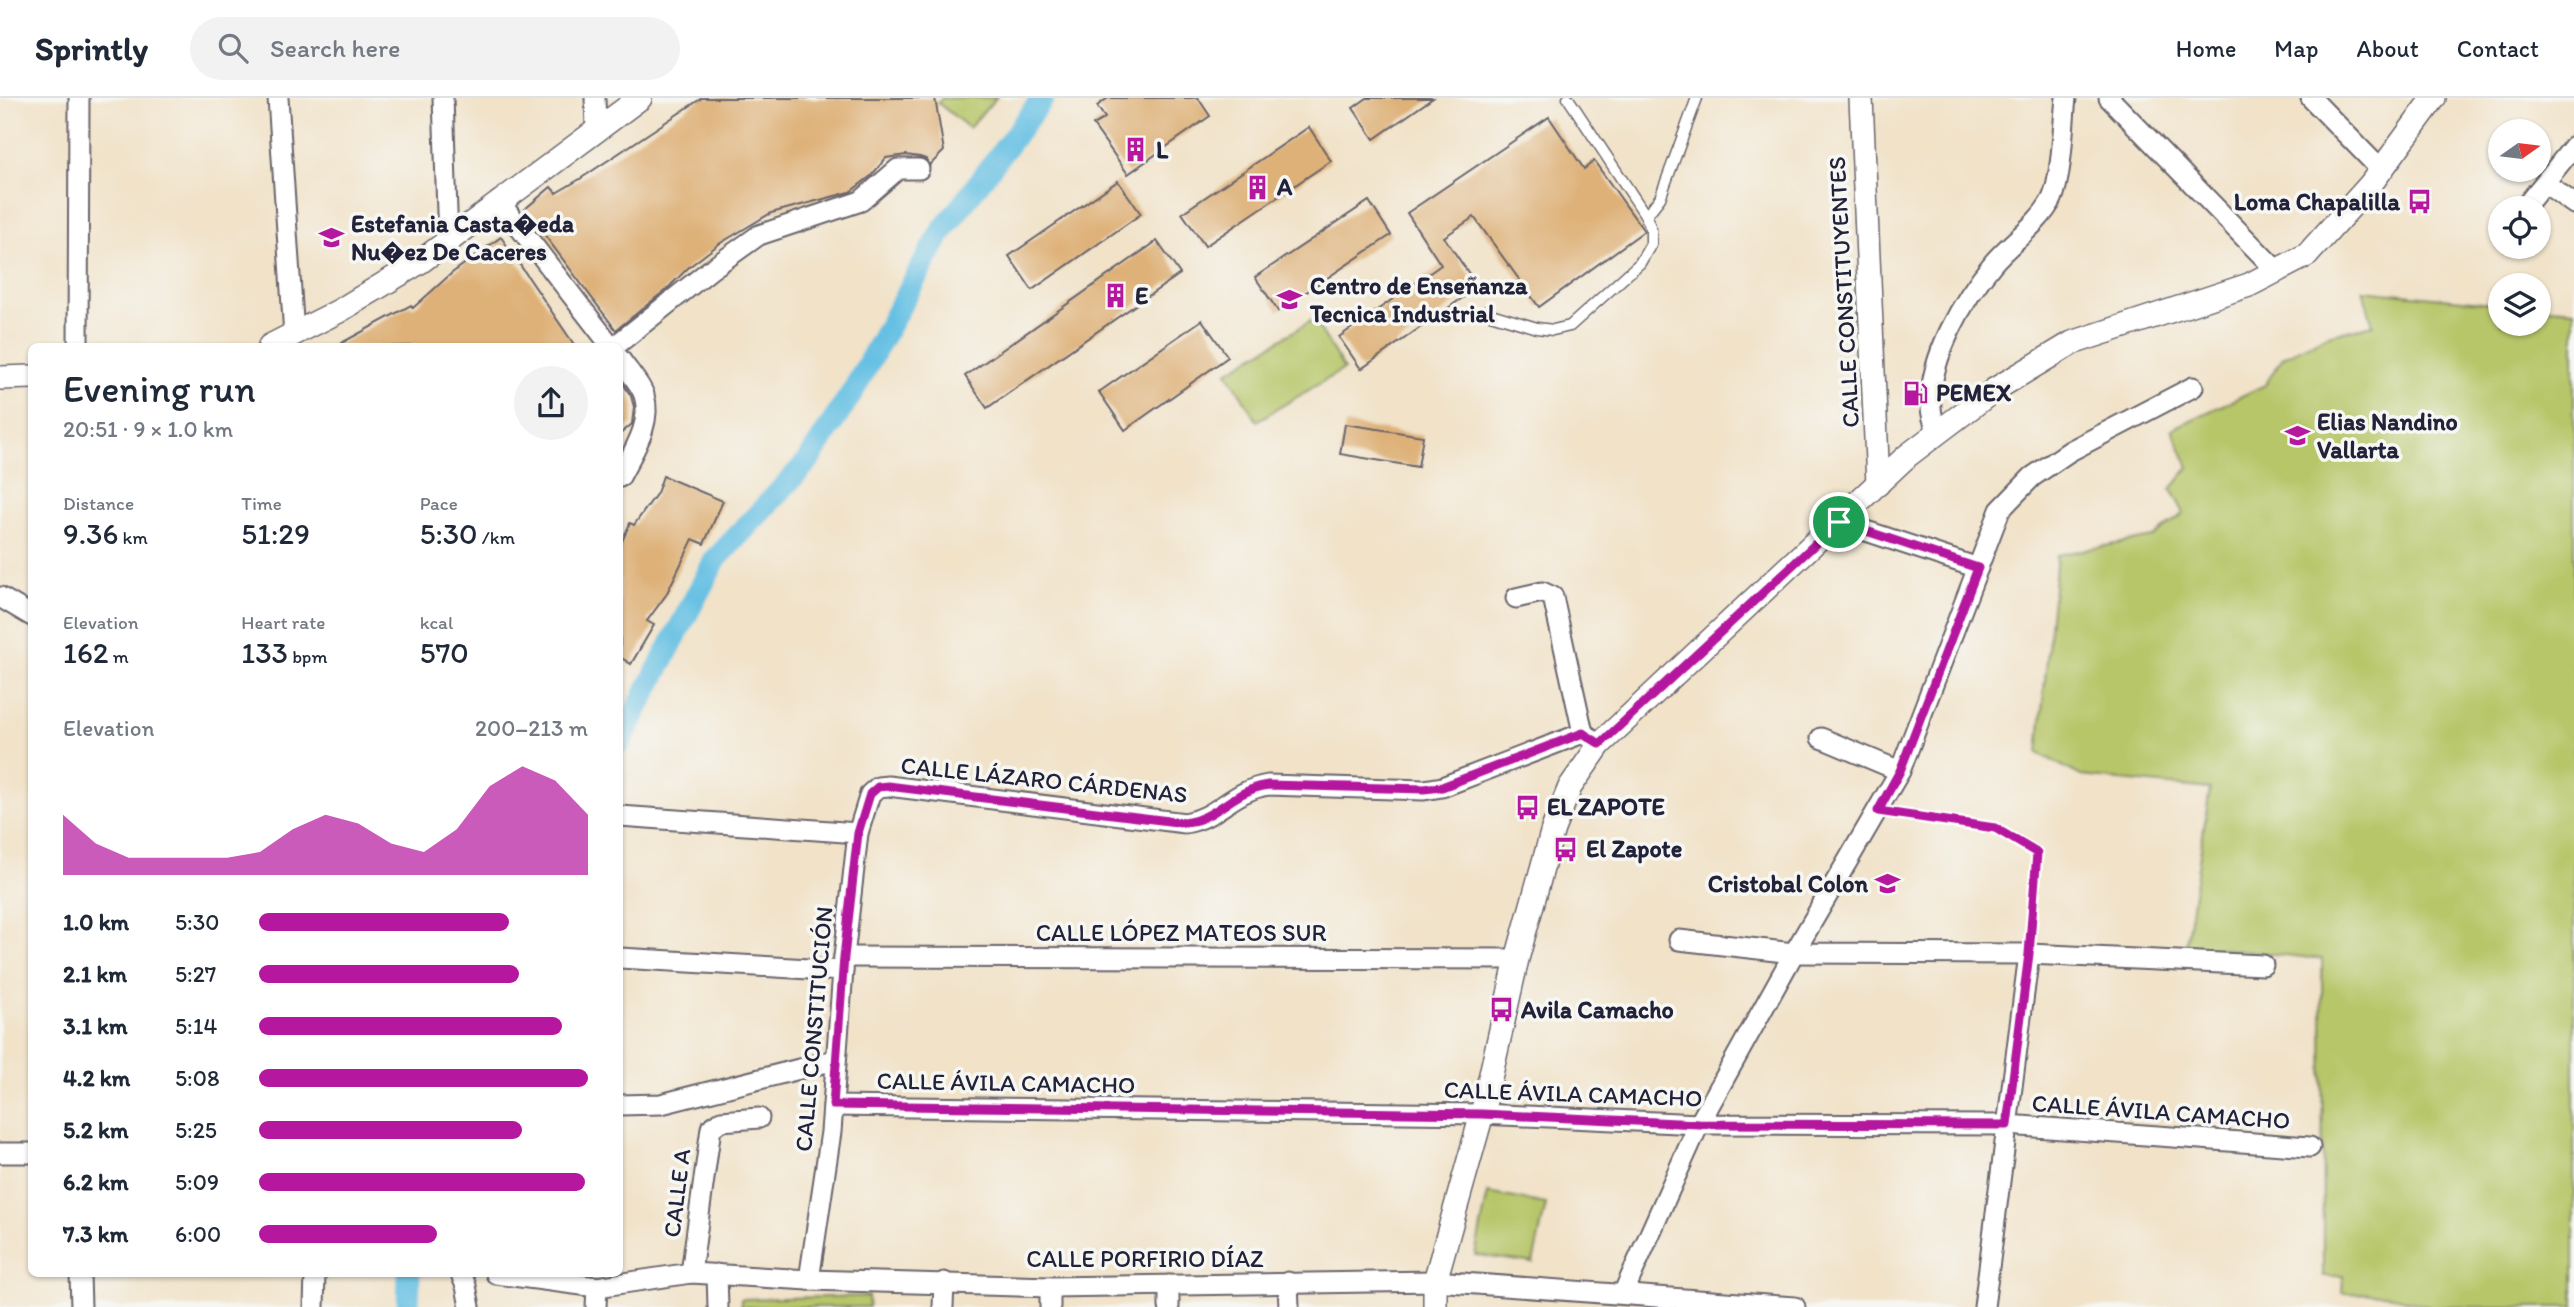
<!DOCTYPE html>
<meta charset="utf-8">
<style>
:root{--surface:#fff;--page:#f2f2f3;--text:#1f2937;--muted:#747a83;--line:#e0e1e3;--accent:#b5179e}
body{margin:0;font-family:Itim,sans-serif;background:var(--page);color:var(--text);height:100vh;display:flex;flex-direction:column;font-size:26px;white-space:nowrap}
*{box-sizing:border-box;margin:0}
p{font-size:23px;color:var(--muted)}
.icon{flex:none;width:38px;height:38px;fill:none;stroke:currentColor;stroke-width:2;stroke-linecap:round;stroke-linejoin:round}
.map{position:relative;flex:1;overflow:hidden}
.drawer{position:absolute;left:28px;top:245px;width:595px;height:934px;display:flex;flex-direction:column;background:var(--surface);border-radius:10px;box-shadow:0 2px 5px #0004}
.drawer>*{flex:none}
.needle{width:46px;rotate:76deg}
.tools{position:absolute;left:2488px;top:21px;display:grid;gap:14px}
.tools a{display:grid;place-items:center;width:63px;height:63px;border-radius:50%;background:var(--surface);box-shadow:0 2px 5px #0004;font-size:35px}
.pin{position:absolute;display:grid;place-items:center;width:60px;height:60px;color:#fff;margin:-30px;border:4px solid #fff;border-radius:50%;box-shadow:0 2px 7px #0007}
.round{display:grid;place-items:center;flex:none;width:74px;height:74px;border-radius:37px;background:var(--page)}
.head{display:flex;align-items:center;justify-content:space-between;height:119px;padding:0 35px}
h1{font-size:38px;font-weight:600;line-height:52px}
.figures{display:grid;grid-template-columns:repeat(3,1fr);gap:10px;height:119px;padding:7px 35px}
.figures div{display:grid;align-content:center}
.figures b{font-size:30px;font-weight:600}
.figures small{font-size:19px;font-weight:400}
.figures p{font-size:19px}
.chart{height:196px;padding:14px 35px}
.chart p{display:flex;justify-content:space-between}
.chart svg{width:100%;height:126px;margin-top:7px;fill:var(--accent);opacity:.7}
ul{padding:0 35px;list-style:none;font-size:23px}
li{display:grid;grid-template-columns:112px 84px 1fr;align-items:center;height:52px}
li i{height:18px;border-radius:9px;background:var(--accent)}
header{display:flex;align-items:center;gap:42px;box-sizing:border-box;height:98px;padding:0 35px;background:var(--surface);border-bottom:2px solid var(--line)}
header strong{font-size:33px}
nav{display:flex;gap:38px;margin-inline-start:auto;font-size:24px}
.search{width:490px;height:63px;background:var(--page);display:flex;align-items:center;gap:18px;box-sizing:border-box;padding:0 24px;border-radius:38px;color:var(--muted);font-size:26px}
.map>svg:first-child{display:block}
.green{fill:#b7c669;stroke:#6c7452;stroke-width:2}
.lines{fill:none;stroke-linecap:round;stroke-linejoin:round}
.canal{stroke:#65c0e3;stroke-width:23}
.building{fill:#deb178}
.service-casing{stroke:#6a656c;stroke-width:13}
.minor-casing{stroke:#6a656c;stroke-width:23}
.tertiary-casing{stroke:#6a656c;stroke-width:26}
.path{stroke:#6a656c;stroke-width:4.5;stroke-dasharray:2 5;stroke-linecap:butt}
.service{stroke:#fff;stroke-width:10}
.minor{stroke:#fff;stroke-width:19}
.tertiary{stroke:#fff;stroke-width:23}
.route-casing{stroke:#fff;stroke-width:14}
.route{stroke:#b5179e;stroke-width:9}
.labels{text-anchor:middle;stroke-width:7;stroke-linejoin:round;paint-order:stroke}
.poi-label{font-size:24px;font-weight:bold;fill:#22223b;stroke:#f6f6f2;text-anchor:start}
.street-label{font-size:24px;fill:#22223b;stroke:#f6f6f2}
</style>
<header>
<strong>Sprintly</strong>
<div class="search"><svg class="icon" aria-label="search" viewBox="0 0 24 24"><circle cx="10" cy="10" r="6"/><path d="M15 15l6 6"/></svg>Search here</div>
<nav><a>Home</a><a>Map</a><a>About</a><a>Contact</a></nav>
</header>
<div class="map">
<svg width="2574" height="1209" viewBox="0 0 2574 1209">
<rect width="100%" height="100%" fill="#f6f6f2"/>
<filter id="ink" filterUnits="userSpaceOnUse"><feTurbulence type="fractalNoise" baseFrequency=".0143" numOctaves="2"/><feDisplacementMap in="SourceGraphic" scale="14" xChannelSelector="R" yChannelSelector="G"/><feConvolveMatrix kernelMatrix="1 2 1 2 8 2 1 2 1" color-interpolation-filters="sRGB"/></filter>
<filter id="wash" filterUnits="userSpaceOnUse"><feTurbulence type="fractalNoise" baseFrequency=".00686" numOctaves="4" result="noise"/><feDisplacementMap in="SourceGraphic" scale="28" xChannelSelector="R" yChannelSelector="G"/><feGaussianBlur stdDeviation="1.57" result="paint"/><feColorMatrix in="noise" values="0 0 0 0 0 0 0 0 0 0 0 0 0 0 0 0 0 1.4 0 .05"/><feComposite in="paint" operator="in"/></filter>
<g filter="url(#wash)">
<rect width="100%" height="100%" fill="#f1e2c8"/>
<g class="green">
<path d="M942,0H996L969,30L938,5Z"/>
<path d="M2363,192L2501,206V226H2539V209L2574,212V1209H2429L2385,1196L2342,1195L2343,1178H2323L2322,861L2186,847L2210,691L2081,678L2038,655L2057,457L2153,439L2184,415L2171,391L2189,369L2172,331L2265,287L2283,259L2328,237L2373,227Z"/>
<path d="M1314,221L1344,271L1257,323L1227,274Z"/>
<path d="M1488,1095L1546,1106L1533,1165L1475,1157Z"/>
<path d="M868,1198L869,1209H741V1201Z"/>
</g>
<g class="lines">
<g class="canal">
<path d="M620,644L715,462L808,363L853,293L940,136L1043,0"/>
<path d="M408,1209L409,1176"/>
</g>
</g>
<g id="blocks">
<g class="building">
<path d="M702,0H935L944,53L930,67L926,61L920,59L906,57L886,60L871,78L850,94L771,115L719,146L689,169L668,190L616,232L525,111L551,89L556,95L580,81Z"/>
<path d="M1108,0H1198L1210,18L1128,76L1093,27L1105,20L1097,8Z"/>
<path d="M1367,0H1433L1374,41L1353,10Z"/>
<path d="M1549,19L1584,71L1594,63L1644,133L1539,209L1474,119L1444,139L1478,189L1361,271L1339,239L1441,167L1407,115Z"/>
<path d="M1309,29L1331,63L1205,148L1182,115Z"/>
<path d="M1118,83L1141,116L1032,192L1009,158Z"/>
<path d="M1369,103L1391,137L1278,213L1255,179Z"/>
<path d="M501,139L575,248H336L411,207L413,210L452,175Z"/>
<path d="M1157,143L1180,176L987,310L965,278Z"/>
<path d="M1202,222L1228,259L1125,332L1099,294Z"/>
<path d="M620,281L631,298L634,309L632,326L620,336Z"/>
<path d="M1345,326L1423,338L1418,369L1340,356Z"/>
<path d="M663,378L723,403L704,446L693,441L666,497L647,523L654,527L631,566L620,559V448L630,425L634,427L657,395Z"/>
</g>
</g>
</g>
<g filter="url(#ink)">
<use href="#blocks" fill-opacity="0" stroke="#6a656c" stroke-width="2"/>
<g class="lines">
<defs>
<g id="service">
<path d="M1646,118L1660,100L1697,0"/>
<path d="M1484,214L1537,230L1553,232L1570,228L1640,165L1651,146V131L1646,118L1568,0"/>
</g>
<g id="minor">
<path d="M278,0L294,237"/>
<path d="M443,0L448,142"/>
<path d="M595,0L596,32"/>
<path d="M2109,0L2277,173"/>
<path d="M2311,0L2381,72"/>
<path d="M2545,85L2574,106"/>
<path d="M499,103L611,248"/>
<path d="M2524,110L2574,48"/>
<path d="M78,248L79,0"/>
<path d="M615,248L710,172L759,137L861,103L898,71H919"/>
<path d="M620,261C627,272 640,285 644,297C653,326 632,355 620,379"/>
<path d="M1938,335C1935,327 1931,318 1931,309C1928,261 1964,200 1994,164C2012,143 2039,126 2052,101C2062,79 2063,26 2066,0"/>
<path d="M1839,424L1978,470"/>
<path d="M0,499L32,518"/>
<path d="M1516,500L1542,494L1553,499L1583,635"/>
<path d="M1821,640L1900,673"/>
<path d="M620,718L858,735"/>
<path d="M1679,842L1794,855L2029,856L2263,867"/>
<path d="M844,859L1517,861"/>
<path d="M620,860L843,873"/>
<path d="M620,1007L661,1006L835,962"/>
<path d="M833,1008L1482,1016L1699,1026L2007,1027L2310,1049"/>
<path d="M0,1055H32"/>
<path d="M691,1175L711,1030L721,1023L759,1020"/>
<path d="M80,1176L81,1209"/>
<path d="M461,1176L466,1188L470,1209"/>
<path d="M496,1176L597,1189L691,1175L809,1182L1050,1189L1435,1183L1795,1209"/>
<path d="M717,1176L718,1209"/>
<path d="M809,1182L831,1034L844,859L858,735L870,696L878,689L888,688L1185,725C1218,720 1231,693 1268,687L1424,692L1442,689L1583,635L1600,646"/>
<path d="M1288,1184L1289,1209"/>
<path d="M1169,1187V1209"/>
<path d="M1050,1189V1209"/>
<path d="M1623,1196L1699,1026L1794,855L1900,673L2000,412L2032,379L2070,353L2193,289"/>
<path d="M314,1209L315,1176"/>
<path d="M596,1209L597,1189"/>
<path d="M943,1209L944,1184"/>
<path d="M1984,1209L2029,856"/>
</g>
<g id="tertiary">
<path d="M1861,0L1878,386"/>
<path d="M270,248L339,213L420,164L640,0"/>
<path d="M0,280L32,279"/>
<path d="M1435,1209V1183L1482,1016L1517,861L1553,731L1570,689L1600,646L1907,358L1994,292L2072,245L2249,187L2307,157L2370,87L2434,0"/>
</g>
</defs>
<use href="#service" class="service-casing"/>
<use href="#minor" class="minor-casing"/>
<use href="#tertiary" class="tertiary-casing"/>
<path class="path" d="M1896,716L1995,730L2037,755L2031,838"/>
<use href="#service" class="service"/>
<use href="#minor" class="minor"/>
<use href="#tertiary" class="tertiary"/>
</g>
</g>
<g class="lines" filter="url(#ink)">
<defs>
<path id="route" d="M1839,424L1978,470L1900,673L1878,713L1995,730L2037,755L2029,856L2007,1027L1699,1026L1482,1016L833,1007L844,859L858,735L870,696L878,689L888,688L1185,725C1218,720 1231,693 1268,687L1424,691L1442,689L1583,635L1600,646Z"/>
</defs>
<use href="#route" class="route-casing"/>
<use href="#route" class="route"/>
</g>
<defs>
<symbol id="building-bare" viewBox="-9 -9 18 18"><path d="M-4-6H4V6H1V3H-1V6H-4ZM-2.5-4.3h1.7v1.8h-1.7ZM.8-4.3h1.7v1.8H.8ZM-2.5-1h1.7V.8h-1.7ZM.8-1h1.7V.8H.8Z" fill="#b5179e" stroke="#f6f6f2" stroke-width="2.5" paint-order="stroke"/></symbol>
<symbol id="bus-bare" viewBox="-9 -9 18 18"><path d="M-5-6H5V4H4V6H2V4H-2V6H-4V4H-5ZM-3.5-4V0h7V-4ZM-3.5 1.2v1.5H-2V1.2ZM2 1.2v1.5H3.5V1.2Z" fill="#b5179e" stroke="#f6f6f2" stroke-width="2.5" paint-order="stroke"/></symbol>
<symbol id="school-bare" viewBox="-9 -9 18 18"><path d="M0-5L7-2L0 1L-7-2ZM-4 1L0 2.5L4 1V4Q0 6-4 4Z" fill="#b5179e" stroke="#f6f6f2" stroke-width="2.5" paint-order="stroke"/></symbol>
<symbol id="university-bare" viewBox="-9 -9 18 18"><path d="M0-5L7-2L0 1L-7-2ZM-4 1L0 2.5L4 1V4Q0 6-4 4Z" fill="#b5179e" stroke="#f6f6f2" stroke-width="2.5" paint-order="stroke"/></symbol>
<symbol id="fuel-bare" viewBox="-9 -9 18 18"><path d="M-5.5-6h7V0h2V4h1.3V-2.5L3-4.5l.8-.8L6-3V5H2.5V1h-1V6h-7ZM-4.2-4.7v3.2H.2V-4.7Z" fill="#b5179e" stroke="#f6f6f2" stroke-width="2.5" paint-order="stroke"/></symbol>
</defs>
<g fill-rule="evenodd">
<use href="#building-bare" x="1118" y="34" width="35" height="35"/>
<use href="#building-bare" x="1240" y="72" width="35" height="35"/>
<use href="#bus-bare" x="2402" y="86" width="35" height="35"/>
<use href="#school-bare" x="314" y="122" width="35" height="35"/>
<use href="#building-bare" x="1098" y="180" width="35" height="35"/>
<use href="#university-bare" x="1272" y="184" width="35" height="35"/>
<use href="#fuel-bare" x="1898" y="278" width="35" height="35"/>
<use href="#school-bare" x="2280" y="320" width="35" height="35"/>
<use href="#bus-bare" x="1510" y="692" width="35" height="35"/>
<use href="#bus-bare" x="1548" y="734" width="35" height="35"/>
<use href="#school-bare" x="1870" y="768" width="35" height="35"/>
<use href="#bus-bare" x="1484" y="894" width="35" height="35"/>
</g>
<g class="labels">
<g class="poi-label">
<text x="1156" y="60">L</text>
<text x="1277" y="97">A</text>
<text x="2400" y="112" text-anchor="end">Loma Chapalilla</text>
<text x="351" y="134">Estefania Casta�eda<tspan x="351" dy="28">Nu�ez De Caceres</tspan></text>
<text x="1310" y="196">Centro de Enseñanza<tspan x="1310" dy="28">Tecnica Industrial</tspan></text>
<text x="1135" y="206">E</text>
<text x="1936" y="303">PEMEX</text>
<text x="2317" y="332">Elias Nandino<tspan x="2317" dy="28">Vallarta</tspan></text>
<text x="1547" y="717">EL ZAPOTE</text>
<text x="1586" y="759">El Zapote</text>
<text x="1868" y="794" text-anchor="end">Cristobal Colon</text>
<text x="1521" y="920">Avila Camacho</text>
</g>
<g class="street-label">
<text transform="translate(1844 194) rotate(-93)" y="8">CALLE CONSTITUYENTES</text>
<text transform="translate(1044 682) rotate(6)" y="8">CALLE LÁZARO CÁRDENAS</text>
<text x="1181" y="843">CALLE LÓPEZ MATEOS SUR</text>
<text transform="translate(814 931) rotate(-85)" y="8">CALLE CONSTITUCIÓN</text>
<text transform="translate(1006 985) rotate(1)" y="8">CALLE ÁVILA CAMACHO</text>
<text transform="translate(1573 996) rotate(2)" y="8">CALLE ÁVILA CAMACHO</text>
<text transform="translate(2161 1014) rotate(4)" y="8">CALLE ÁVILA CAMACHO</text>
<text transform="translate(677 1095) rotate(-83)" y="8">CALLE A</text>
<text x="1145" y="1169">CALLE PORFIRIO DÍAZ</text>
</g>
</g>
</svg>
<div class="tools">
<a><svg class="needle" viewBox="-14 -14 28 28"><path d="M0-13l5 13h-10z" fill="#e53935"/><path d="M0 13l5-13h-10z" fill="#747a83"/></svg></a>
<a><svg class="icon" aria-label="locate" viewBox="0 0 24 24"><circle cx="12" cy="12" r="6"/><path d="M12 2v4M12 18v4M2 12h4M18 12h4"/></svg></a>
<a><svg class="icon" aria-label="layers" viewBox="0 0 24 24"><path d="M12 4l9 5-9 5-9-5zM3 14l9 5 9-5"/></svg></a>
</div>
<div class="pin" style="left:1839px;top:424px;background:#1e9e55"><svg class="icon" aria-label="arrive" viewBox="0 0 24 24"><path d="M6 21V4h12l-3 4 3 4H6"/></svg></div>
<section class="drawer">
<div class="head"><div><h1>Evening run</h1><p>20:51 · 9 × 1.0 km</p></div><a class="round"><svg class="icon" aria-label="share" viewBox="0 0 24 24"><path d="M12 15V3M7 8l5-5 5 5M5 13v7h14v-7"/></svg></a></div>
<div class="figures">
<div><p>Distance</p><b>9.36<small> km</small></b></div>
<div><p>Time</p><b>51:29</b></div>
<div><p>Pace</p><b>5:30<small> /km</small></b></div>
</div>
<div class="figures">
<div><p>Elevation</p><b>162<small> m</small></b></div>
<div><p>Heart rate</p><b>133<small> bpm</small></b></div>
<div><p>kcal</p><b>570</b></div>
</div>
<div class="chart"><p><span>Elevation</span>200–213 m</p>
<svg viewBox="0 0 160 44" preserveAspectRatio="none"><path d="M0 44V23L10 33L20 38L30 38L40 38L50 38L60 36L70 28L80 23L90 26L100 33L110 36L120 28L130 13L140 6L150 11L160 23V44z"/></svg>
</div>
<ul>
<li><b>1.0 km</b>5:30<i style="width:76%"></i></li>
<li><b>2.1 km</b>5:27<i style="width:79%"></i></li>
<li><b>3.1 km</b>5:14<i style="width:92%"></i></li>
<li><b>4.2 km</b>5:08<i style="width:100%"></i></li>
<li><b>5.2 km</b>5:25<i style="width:80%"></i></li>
<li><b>6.2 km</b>5:09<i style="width:99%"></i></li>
<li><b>7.3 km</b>6:00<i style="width:54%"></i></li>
</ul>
</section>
</div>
